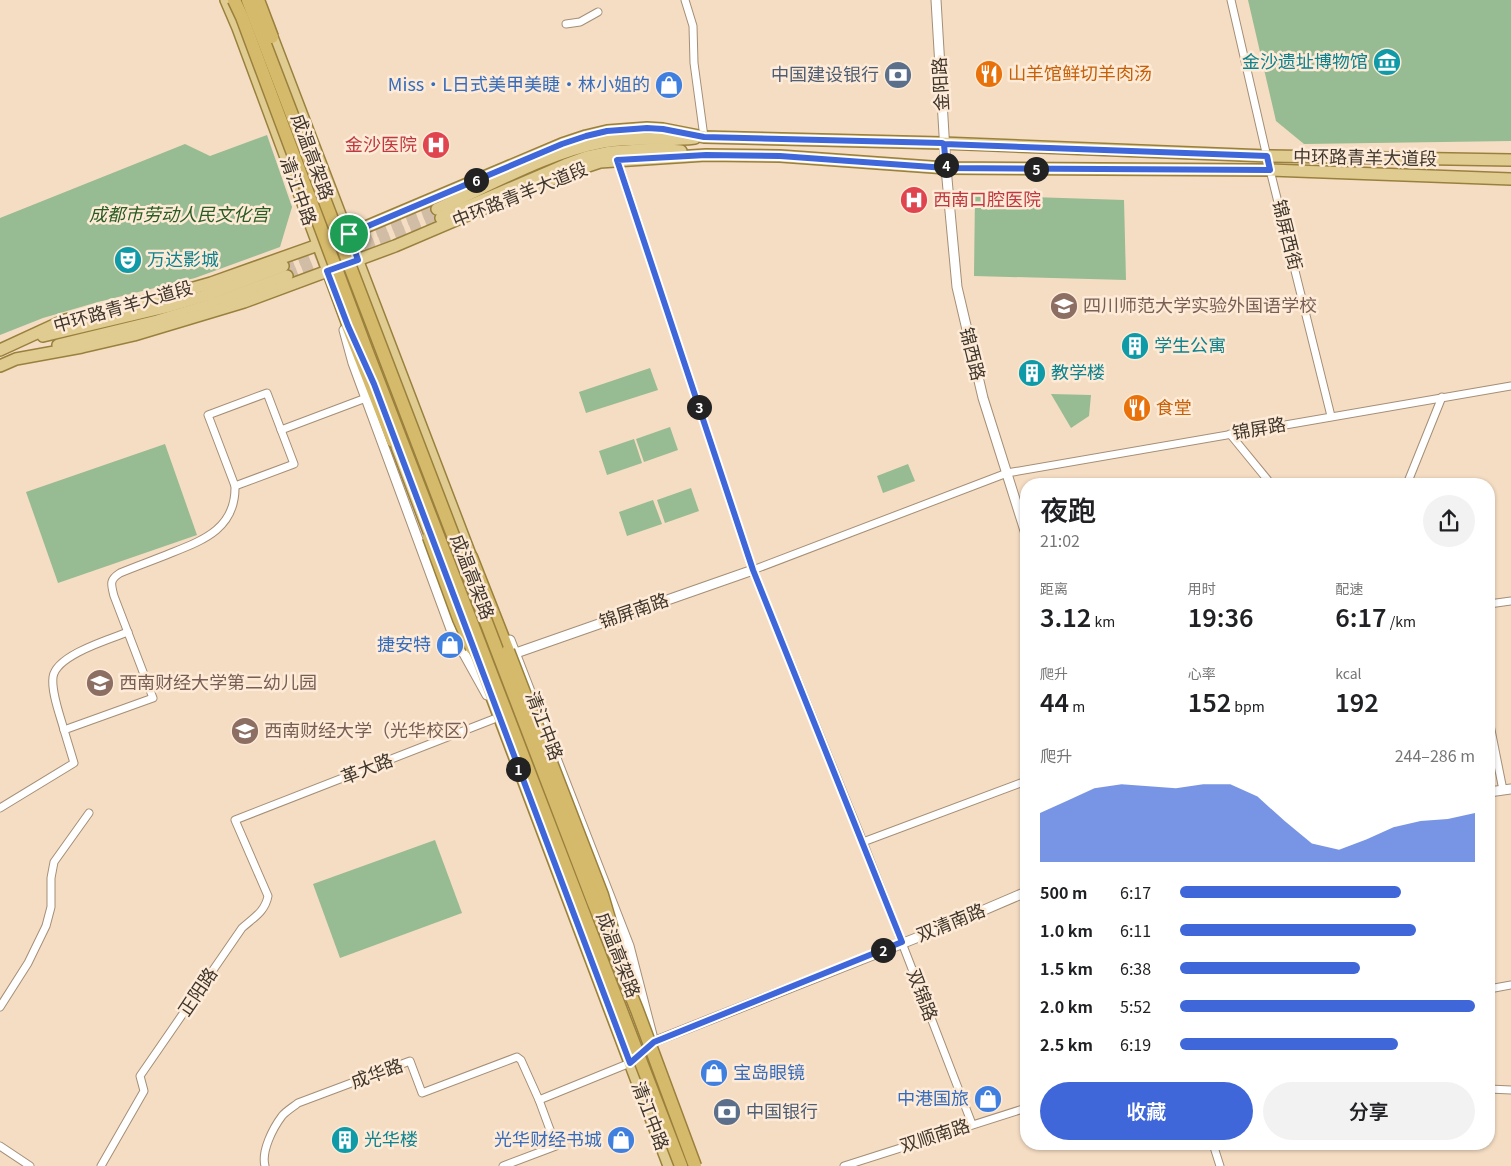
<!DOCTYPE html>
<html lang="zh">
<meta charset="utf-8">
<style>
:root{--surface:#fff;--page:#f2f2f2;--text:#202124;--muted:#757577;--accent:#4067d9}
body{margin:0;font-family:Georgia,"Noto Sans SC",serif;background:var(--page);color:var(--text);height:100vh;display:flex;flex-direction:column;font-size:19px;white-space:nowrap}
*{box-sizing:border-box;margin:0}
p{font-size:16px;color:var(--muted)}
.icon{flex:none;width:28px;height:28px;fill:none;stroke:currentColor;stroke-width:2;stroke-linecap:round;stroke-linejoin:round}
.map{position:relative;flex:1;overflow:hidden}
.panel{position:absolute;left:1020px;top:478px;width:475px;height:672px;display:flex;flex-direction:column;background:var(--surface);border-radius:20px;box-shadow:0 1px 4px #0004}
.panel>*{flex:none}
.pin{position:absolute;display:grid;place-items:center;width:42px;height:42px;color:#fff;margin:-21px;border:2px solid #fff;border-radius:50%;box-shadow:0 1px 5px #0007}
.km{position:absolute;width:25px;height:25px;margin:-12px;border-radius:50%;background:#222;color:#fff;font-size:14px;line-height:25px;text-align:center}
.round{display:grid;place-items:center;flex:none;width:52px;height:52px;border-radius:26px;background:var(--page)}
.head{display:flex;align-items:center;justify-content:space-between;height:85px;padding:0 20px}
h1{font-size:28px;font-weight:600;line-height:38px}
.metrics{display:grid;grid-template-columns:repeat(3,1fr);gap:8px;height:85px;padding:5px 20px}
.metrics div{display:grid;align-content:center}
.metrics b{font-size:25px;font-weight:600}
.metrics small{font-size:14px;font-weight:400}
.metrics p{font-size:14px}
.chart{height:140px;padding:10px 20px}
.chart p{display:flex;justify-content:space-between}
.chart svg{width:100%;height:90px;margin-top:5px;fill:var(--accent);opacity:.7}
.cta{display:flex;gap:10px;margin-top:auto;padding:10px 20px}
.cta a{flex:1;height:58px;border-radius:30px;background:var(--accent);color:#fff;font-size:20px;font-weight:600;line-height:58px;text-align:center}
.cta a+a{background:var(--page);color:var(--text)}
ul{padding:0 20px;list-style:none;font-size:16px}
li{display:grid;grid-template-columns:80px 60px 1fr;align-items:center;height:38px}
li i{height:12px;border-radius:6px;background:var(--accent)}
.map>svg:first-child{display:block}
.green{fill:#97bb92}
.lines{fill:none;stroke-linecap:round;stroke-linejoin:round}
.primary-tunnel{stroke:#d1bca5;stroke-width:11;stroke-dasharray:11 5.5;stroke-linecap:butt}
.minor-casing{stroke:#a48e76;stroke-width:9}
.tertiary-casing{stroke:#a48e76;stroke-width:11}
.primary-casing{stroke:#9a803d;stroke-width:14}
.trunk-casing{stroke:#9a803d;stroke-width:15}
.minor{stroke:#fff;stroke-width:7}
.tertiary{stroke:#fff;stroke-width:9}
.primary{stroke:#e0cb90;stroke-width:11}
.trunk{stroke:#d6ba6b;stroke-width:12}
.trunk-bridge-casing{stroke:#9a803d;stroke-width:15;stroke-linecap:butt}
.trunk-bridge{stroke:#d6ba6b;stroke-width:12}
.route-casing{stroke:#fff;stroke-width:10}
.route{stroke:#4067d9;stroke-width:6}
.labels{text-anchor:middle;stroke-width:5;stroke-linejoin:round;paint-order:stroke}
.culture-label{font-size:18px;fill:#0d838f;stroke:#feebd7;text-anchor:start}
.food-label{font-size:18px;fill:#c56008;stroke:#feebd7;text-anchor:start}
.service-label{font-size:18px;fill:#4e5e75;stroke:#feebd7;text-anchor:end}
.street-label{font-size:18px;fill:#3f362c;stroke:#feebd7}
.shop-label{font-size:18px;fill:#366cbe;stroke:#feebd7;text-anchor:end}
.health-label{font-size:18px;fill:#be3a42;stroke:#feebd7;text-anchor:end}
.park-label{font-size:18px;font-style:italic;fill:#2a5d23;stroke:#feebd7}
.education-label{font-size:18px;fill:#785e54;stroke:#feebd7;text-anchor:start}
</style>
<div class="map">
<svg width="1511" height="1166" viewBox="0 0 1511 1166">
<rect width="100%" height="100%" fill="#f5ddc3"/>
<g class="green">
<path d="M1248,0H1511V141L1304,144L1276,121Z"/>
<path d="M267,135L292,207L280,247L195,278L98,302L43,318L0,335V218L185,144L210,156Z"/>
<path d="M975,195L1124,200L1126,280L974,276Z"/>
<path d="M650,368L658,390L586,413L579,392Z"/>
<path d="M1051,394L1091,395L1089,416L1071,428Z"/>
<path d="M670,427L678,450L644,462L636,439Z"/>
<path d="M634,439L642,463L607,475L599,451Z"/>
<path d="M165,444L197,535L58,583L26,492Z"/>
<path d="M908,464L915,481L883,493L877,476Z"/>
<path d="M691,488L699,511L665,523L657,500Z"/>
<path d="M653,500L662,524L627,536L619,512Z"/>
<path d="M435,840L462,913L340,958L313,884Z"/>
</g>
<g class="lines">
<g class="primary-tunnel">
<path d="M283,266L437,209"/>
<path d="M287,276L441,218"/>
</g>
<defs>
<g id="minor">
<path d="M685,0L693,26L694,63L704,137"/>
<path d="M1231,0L1270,170L1331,416"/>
<path d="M566,24L580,22L598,12"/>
<path d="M617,160L753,570L863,842L972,1124"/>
<path d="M267,393L294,464L235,486L208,415Z"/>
<path d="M281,430L366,398"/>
<path d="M1230,434L1271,484"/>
<path d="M1407,484L1442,397"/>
<path d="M753,570L1007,473L1511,386"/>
<path d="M1489,604L1511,601"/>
<path d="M1489,720L1503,790"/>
<path d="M64,730C60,715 51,692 53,677C56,655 110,639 128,632"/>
<path d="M0,808L74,763L64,730L153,698L114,596C111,584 109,580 120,573C137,566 154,560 171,553C204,540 236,528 235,486"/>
<path d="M863,842L1026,781"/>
<path d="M1489,989L1511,985"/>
<path d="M0,1007L28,963L46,926L51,907V878L54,862L89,813"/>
<path d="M1489,1089L1511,1090"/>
<path d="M539,1100L630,1063"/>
<path d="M1213,1144L1220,1166"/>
<path d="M0,1146L30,1166"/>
<path d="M101,1166L144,1091L140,1076L242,928C253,918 265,912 268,896L235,820L499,717"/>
<path d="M265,1166C261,1151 273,1128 282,1116C286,1111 293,1107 298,1103L410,1061L422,1093L517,1057L521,1060L539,1100L556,1146L503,1166"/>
<path d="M844,1166L1026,1108"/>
</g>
<g id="tertiary">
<path d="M936,0L946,168L957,287L983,398L1026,534"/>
<path d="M344,330L353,363L452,632L487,695"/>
<path d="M510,640L629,946L652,1035"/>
<path d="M516,653L753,570"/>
<path d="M1489,792L1511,789"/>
<path d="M634,1059L653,1042L949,925L1026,892"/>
</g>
<g id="primary">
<path d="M226,0L238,28L351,333"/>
<path d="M269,29L474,565"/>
<path d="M437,209C489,186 548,152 603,142C634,136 664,142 695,138"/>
<path d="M441,218L565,165L587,157L611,152L655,149L681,151"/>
<path d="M43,336L166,307L204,296L283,266"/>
<path d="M58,345L157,321L210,305L287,276"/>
<path d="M0,350L65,320L155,299L211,283L349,234L562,144L586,136L607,131L647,128L663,129L704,137L942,143L1267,156L1511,160"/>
<path d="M0,366L16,359L82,347L134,335L244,302L395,246L564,174L600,162L706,155L780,156L946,168L1270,170L1511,179"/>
<path d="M397,447L434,545"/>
<path d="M470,639L669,1166"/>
</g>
<g id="trunk">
<path d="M348,326L393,441"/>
<path d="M471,557L508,651"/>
</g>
</defs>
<use href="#minor" class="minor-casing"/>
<use href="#tertiary" class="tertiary-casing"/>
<use href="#primary" class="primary-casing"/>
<use href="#trunk" class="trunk-casing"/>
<use href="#minor" class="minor"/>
<use href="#tertiary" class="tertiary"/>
<use href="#primary" class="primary"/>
<use href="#trunk" class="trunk"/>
<defs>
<g id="trunk-bridge">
<path d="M234,0L242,17L366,349L681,1166"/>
<path d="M248,0L593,901L637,1010L695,1166"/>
<path d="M258,0L272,37"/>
<path d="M429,537L459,619L472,648"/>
<path d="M508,651L602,895L612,929"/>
</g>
</defs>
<use href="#trunk-bridge" class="trunk-bridge-casing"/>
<use href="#trunk-bridge" class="trunk-bridge"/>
</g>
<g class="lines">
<defs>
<path id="route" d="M349,234L358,260L327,271L348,326L374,384L630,1063L654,1042L902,942L753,570L617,160L706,155L780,156L946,168L944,144L1267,156L1270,170L946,168L944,144L942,143L704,137L663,129L647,128L607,131L586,136L562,144L349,234"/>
</defs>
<use href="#route" class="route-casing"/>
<use href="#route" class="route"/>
</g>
<defs>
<symbol id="museum-disc" viewBox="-11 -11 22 22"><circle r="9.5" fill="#0f9aa8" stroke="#feebd7"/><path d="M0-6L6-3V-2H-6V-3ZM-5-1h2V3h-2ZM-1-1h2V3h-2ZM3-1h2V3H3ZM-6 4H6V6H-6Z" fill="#fff"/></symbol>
<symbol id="restaurant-disc" viewBox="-11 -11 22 22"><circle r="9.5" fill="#e8710a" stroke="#feebd7"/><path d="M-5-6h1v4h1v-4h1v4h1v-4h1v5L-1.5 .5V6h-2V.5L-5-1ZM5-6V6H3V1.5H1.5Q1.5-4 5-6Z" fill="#fff"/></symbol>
<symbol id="bank-disc" viewBox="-11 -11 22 22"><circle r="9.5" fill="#5c6f8a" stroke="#feebd7"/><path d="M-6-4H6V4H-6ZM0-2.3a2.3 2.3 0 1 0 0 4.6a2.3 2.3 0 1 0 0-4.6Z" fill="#fff"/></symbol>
<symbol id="shop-disc" viewBox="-11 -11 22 22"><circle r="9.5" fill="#3f7fe0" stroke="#feebd7"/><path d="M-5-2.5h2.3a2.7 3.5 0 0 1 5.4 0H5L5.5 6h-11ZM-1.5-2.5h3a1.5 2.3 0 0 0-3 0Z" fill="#fff"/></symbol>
<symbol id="hospital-disc" viewBox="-11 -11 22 22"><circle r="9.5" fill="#e0444e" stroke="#feebd7"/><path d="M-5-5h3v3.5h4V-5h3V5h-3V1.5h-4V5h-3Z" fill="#fff"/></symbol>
<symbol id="theatre-disc" viewBox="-11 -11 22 22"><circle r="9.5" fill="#0f9aa8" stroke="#feebd7"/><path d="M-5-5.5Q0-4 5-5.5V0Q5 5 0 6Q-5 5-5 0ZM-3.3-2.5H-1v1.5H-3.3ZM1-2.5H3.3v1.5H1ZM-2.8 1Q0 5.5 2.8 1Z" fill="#fff"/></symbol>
<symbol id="school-disc" viewBox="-11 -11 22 22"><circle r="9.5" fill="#8d6e63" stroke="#feebd7"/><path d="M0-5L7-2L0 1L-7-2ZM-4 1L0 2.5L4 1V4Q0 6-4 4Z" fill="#fff"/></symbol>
<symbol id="building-disc" viewBox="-11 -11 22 22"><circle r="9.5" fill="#0f9aa8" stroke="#feebd7"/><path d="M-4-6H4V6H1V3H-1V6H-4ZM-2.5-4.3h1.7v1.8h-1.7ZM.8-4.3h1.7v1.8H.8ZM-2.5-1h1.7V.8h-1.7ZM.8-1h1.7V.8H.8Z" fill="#fff"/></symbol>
<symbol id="university-disc" viewBox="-11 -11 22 22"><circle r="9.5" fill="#8d6e63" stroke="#feebd7"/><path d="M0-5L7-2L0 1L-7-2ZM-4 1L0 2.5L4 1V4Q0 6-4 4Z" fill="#fff"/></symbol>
</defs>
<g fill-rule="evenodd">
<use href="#museum-disc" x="1371" y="46" width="32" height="32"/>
<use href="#restaurant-disc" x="973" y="58" width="32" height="32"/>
<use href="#bank-disc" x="882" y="59" width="32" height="32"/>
<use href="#shop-disc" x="653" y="69" width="32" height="32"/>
<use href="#hospital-disc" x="420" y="129" width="32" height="32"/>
<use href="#hospital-disc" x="898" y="184" width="32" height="32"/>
<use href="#theatre-disc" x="112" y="244" width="32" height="32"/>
<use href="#school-disc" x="1048" y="290" width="32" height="32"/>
<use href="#building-disc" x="1119" y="330" width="32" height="32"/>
<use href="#building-disc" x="1016" y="357" width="32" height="32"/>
<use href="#restaurant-disc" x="1121" y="392" width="32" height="32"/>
<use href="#shop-disc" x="434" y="629" width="32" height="32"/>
<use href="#school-disc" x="84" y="667" width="32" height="32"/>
<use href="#university-disc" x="229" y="715" width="32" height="32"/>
<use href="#shop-disc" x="698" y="1057" width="32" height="32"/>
<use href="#shop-disc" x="972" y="1083" width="32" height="32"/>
<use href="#bank-disc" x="711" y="1096" width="32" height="32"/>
<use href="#building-disc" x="329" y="1124" width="32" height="32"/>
<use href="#shop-disc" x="605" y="1124" width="32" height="32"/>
</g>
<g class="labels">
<g class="culture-label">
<text x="1368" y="68" text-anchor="end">金沙遗址博物馆</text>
<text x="147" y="266">万达影城</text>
<text x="1154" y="352">学生公寓</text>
<text x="1051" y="379">教学楼</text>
<text x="364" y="1146">光华楼</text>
</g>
<g class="food-label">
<text x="1008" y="80">山羊馆鲜切羊肉汤</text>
<text x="1156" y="414">食堂</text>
</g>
<g class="service-label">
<text x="879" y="81">中国建设银行</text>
<text x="746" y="1118" text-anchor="start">中国银行</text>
</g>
<g class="street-label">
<text transform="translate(941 84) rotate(-93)" y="6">金阳路</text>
<text transform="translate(312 157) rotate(70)" y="6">成温高架路</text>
<text transform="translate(1365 158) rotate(1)" y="6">中环路青羊大道段</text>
<text transform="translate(298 191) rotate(70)" y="6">清江中路</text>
<text transform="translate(520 195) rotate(-22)" y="6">中环路青羊大道段</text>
<text transform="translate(1287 235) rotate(76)" y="6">锦屏西街</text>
<text transform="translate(123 307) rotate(-16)" y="6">中环路青羊大道段</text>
<text transform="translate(972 354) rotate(76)" y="6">锦西路</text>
<text transform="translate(1259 429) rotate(-10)" y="6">锦屏路</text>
<text transform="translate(472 577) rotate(69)" y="6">成温高架路</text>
<text transform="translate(634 611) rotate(-19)" y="6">锦屏南路</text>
<text transform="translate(544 726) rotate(69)" y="6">清江中路</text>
<text transform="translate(367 769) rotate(-21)" y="6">革大路</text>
<text transform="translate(951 923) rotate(-22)" y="6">双清南路</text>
<text transform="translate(618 955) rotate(69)" y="6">成温高架路</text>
<text transform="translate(198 992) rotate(-56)" y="6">正阳路</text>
<text transform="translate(922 995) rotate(69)" y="6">双锦路</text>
<text transform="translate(377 1074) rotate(-20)" y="6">成华路</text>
<text transform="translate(650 1116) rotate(69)" y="6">清江中路</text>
<text transform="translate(935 1136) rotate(-18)" y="6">双顺南路</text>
</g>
<g class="shop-label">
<text x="650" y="91">Miss·L日式美甲美睫·林小姐的</text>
<text x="431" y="651">捷安特</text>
<text x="733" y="1079" text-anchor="start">宝岛眼镜</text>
<text x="969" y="1105">中港国旅</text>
<text x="602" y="1146">光华财经书城</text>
</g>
<g class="health-label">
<text x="417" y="151">金沙医院</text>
<text x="933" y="206" text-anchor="start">西南口腔医院</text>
</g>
<g class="park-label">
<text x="179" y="221">成都市劳动人民文化宫</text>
</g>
<g class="education-label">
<text x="1083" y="312">四川师范大学实验外国语学校</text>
<text x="119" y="689">西南财经大学第二幼儿园</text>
<text x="264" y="737">西南财经大学（光华校区）</text>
</g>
</g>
</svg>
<div class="pin" style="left:349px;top:234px;background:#1e9e55"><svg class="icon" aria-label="arrive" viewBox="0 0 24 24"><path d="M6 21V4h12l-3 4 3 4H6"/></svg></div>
<b class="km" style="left:518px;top:769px">1</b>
<b class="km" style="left:883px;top:950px">2</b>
<b class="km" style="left:699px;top:407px">3</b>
<b class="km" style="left:946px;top:165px">4</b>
<b class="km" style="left:1036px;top:169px">5</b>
<b class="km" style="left:476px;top:180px">6</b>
<section class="panel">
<div class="head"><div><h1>夜跑</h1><p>21:02</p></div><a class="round"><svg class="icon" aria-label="share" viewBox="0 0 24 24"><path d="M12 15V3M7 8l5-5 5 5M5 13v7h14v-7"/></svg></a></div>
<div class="metrics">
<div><p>距离</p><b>3.12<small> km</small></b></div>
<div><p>用时</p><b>19:36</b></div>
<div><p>配速</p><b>6:17<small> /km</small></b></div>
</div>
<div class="metrics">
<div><p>爬升</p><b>44<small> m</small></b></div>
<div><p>心率</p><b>152<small> bpm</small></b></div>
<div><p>kcal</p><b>192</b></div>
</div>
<div class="chart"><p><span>爬升</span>244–286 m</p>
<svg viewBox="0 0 160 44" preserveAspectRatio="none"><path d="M0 44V20L10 14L20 8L30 6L40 7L50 8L60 6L70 6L80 12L90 24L100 35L110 38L120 33L130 27L140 24L150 23L160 20V44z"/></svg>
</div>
<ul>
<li><b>500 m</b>6:17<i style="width:75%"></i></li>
<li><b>1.0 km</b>6:11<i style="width:80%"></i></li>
<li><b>1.5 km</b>6:38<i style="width:61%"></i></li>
<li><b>2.0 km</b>5:52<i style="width:100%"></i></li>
<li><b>2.5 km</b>6:19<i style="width:74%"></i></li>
</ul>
<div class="cta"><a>收藏</a><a>分享</a></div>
</section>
</div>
